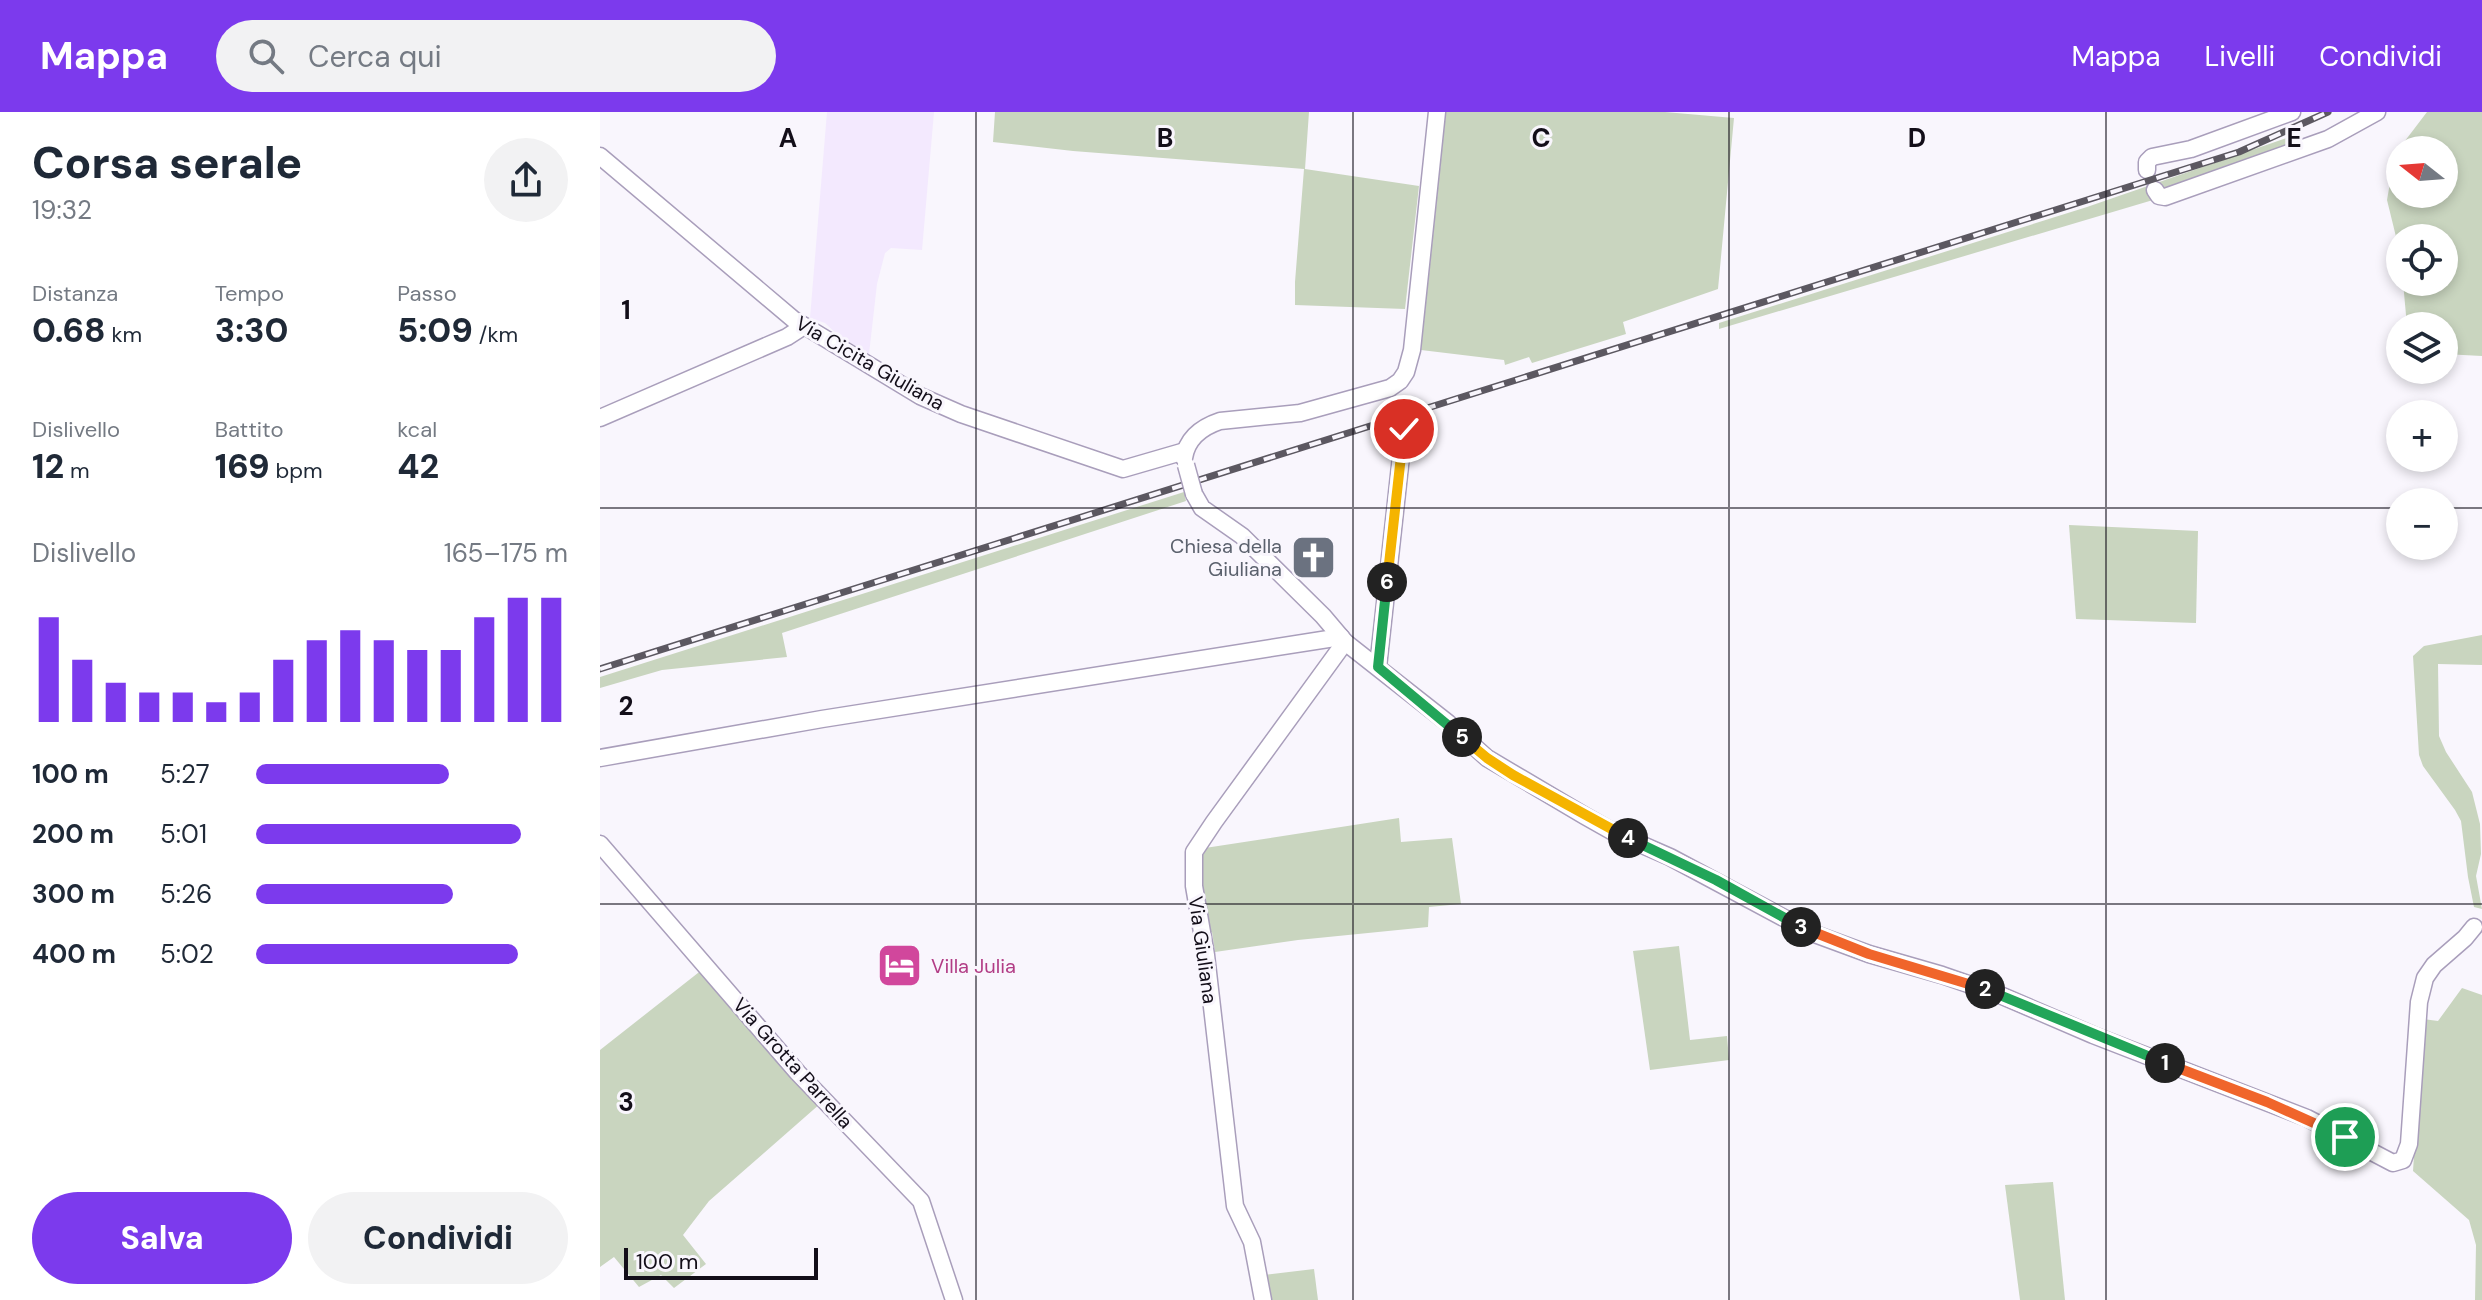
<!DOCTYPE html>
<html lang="it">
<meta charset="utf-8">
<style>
:root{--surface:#fff;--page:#f2f2f3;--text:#1f2937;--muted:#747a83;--accent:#7c3aed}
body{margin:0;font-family:"DM Sans",sans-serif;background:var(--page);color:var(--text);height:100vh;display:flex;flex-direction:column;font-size:30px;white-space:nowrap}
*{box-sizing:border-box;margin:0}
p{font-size:26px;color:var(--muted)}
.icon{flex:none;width:44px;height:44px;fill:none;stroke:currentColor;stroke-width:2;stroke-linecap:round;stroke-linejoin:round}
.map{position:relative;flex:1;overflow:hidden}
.sheet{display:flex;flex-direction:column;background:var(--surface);width:600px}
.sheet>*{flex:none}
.needle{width:52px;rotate:287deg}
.tools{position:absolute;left:1786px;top:24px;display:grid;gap:16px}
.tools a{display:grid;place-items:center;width:72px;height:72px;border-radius:50%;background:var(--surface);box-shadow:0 4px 12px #0003;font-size:40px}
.scale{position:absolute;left:24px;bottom:20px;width:194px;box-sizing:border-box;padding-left:8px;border:4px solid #130e19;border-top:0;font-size:22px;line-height:28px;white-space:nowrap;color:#130e19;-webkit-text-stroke:6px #f9f6fd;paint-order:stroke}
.pin{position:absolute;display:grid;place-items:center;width:68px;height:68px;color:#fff;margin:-34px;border:4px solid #fff;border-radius:50%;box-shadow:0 2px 8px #0007}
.km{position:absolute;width:40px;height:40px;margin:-20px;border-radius:50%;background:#222;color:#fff;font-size:22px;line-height:40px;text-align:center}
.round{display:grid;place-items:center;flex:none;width:84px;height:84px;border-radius:42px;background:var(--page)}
.headline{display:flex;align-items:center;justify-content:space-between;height:136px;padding:0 32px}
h1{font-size:44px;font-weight:800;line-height:60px}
.figures{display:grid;grid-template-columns:repeat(3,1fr);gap:12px;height:136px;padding:8px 32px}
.figures div{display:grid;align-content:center}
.figures b{font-size:34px;font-weight:800}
.figures small{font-size:22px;font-weight:400}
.figures p{font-size:22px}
.chart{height:224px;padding:16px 32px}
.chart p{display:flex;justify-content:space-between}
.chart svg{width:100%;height:144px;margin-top:8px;stroke:var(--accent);stroke-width:6}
.action{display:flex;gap:16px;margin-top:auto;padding:16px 32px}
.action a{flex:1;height:92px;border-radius:48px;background:var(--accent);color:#fff;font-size:32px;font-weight:800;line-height:92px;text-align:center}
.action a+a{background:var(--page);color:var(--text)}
ul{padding:0 32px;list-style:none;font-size:26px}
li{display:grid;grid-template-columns:128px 96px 1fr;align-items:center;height:60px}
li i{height:20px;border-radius:10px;background:var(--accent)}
header{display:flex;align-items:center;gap:48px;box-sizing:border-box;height:112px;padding:0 40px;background:var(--accent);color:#fff}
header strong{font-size:38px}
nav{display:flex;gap:44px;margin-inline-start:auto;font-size:28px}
.search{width:560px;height:72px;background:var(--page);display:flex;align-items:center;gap:20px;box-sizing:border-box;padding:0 28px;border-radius:44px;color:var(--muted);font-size:30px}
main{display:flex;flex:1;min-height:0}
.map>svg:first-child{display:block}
.industrial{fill:#f3e9fe}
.green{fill:#c9d5bf;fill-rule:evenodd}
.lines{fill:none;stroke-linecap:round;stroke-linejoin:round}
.minor-casing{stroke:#a99ebb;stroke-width:19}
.minor{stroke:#fff;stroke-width:16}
.rail-casing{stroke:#5c5861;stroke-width:7}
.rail{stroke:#f9f6fd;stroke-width:4;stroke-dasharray:12;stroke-linecap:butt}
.minor-bridge-casing{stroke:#a99ebb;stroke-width:19;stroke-linecap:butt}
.minor-bridge{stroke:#fff;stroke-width:16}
.split-1-casing{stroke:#fff;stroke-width:16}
.split-2-casing{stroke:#fff;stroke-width:16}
.split-3-casing{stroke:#fff;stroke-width:16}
.split-4-casing{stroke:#fff;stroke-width:16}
.split-5-casing{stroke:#fff;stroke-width:16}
.split-6-casing{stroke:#fff;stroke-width:16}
.split-7-casing{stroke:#fff;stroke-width:16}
.split-1{stroke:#f0652b;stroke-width:10}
.split-2{stroke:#22a559;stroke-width:10}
.split-3{stroke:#f0652b;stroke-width:10}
.split-4{stroke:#22a559;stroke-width:10}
.split-5{stroke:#f5b400;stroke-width:10}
.split-6{stroke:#22a559;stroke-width:10}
.split-7{stroke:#f5b400;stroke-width:10}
.grid{fill:none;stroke:#130e19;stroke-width:2;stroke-opacity:0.55}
.labels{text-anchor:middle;stroke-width:6;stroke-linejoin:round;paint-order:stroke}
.street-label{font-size:20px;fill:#130e19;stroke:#f9f6fd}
.worship-label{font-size:20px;fill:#5b616d;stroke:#f9f6fd;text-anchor:end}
.hotel-label{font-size:20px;fill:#b23c85;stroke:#f9f6fd;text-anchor:start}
.grid-label{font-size:26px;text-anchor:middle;font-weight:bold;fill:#130e19;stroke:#f9f6fd;stroke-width:6;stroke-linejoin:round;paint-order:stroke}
</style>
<header>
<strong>Mappa</strong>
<div class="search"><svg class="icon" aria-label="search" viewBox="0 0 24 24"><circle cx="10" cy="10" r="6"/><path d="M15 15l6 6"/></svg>Cerca qui</div>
<nav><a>Mappa</a><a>Livelli</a><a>Condividi</a></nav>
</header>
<main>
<section class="sheet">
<div class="headline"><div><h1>Corsa serale</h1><p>19:32</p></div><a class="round"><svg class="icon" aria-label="share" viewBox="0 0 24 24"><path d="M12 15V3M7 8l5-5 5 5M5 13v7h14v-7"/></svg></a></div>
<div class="figures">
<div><p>Distanza</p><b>0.68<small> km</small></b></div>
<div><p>Tempo</p><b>3:30</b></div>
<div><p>Passo</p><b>5:09<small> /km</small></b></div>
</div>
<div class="figures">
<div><p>Dislivello</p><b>12<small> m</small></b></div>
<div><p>Battito</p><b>169<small> bpm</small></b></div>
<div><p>kcal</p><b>42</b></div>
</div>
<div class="chart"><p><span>Dislivello</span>165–175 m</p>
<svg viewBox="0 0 160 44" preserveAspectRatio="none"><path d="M5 44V12M15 44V25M25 44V32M35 44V35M45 44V35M55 44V38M65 44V35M75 44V25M85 44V19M95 44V16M105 44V19M115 44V22M125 44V22M135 44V12M145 44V6M155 44V6"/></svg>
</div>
<ul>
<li><b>100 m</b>5:27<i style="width:62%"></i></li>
<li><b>200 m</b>5:01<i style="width:85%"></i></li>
<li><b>300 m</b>5:26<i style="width:63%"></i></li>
<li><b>400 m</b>5:02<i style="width:84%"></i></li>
</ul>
<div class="action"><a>Salva</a><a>Condividi</a></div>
</section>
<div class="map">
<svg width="1882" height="1188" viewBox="0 0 1882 1188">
<rect width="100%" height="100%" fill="#f9f6fd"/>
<path class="industrial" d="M227,0H334L322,138L291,136L285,141L277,172L269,242L238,223L225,211L210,206Z"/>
<g class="green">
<path d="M395,0H709L705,57L819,74L805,197L695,193V170L704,57L473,39L393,30Z"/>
<path d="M846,0H1065L1134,6L1118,177L1023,210L1026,222L932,251L929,245L905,253L904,248L821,238Z"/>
<path d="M1827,0H1882V244L1844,242V214H1807L1803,170H1844V126H1800V141L1787,88L1795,42ZM1800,38H1844V82H1800Z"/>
<path d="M1698,22L1702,30L1553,88L1119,217V211L1487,95Z"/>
<path d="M584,380L586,389L182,521L187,545L62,558L0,576V565Z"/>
<path d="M1469,413L1598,419L1596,511L1476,507Z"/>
<path d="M1882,523V553L1838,552L1839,624L1846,640L1872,680L1880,712L1881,742L1876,764L1882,797L1874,795L1868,765L1861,709L1855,698L1823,654L1819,643L1813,544L1824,534Z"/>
<path d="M799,706L801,730L852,726L861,792L829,795L828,815L698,828L615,840L612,820H608C604,793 596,763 605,736Z"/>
<path d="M1079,834L1090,928L1127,924L1129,948L1050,958L1033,839Z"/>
<path d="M103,857L221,991L109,1089L83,1123L106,1152L74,1176L61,1163L39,1175L14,1145L0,1155V938Z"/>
<path d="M1862,876L1882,883V1188H1875L1876,1133L1869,1108L1813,1059L1823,907L1838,909Z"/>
<path d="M1453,1070L1465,1188H1420L1405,1073Z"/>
<path d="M714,1157L718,1188H667L664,1163Z"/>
</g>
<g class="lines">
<defs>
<g id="minor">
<path d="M0,44L193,207L320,284L361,302L523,357L585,339"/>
<path d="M1547,58V50L1552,45L1591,37L1692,0"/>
<path d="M1555,78L1559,84L1565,85L1728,27L1777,0"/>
<path d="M0,306L187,225L204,214"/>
<path d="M584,346C587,326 602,315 620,309L700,301L790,276L800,269L806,260L812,238L837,0"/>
<path d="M594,382L602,396L642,424L723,504L745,530L848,611L887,646L985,704L1015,721L1070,745L1212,821L1269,842L1342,863L1400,883L1493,923L1707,1006L1793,1051L1803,1048L1809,1032L1819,890L1825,866L1834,853L1865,826L1874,815"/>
<path d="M778,555L804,317"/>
<path d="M0,646L222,607L741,525"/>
<path d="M0,732L198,961L321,1089L354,1188"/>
<path d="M663,1188L652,1130L635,1094L606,843L594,774V740L614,710L745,530"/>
</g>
</defs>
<use href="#minor" class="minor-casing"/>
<use href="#minor" class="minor"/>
<defs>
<path id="rail" d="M0,557L1639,40L1728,0"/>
</defs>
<use href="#rail" class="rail-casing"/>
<use href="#rail" class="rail"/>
<defs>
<path id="minor-bridge" d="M586,353L594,382"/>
</defs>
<use href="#minor-bridge" class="minor-bridge-casing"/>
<use href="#minor-bridge" class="minor-bridge"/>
</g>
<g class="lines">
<defs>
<path id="split-1" d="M1565,951L1667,990L1745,1025"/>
<path id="split-2" d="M1385,877L1565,951"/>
<path id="split-3" d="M1201,815L1269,842L1385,877"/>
<path id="split-4" d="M1028,726L1116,768L1201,815"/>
<path id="split-5" d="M862,625L887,646L913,663L1028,726"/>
<path id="split-6" d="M787,470L778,555L862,625"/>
<path id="split-7" d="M787,470L804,317"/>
</defs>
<use href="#split-1" class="split-1-casing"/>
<use href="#split-2" class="split-2-casing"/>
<use href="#split-3" class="split-3-casing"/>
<use href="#split-4" class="split-4-casing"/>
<use href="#split-5" class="split-5-casing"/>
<use href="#split-6" class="split-6-casing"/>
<use href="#split-7" class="split-7-casing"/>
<use href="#split-1" class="split-1"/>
<use href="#split-2" class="split-2"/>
<use href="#split-3" class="split-3"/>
<use href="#split-4" class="split-4"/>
<use href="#split-5" class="split-5"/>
<use href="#split-6" class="split-6"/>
<use href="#split-7" class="split-7"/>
</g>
<path class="grid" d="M376,0V1188M753,0V1188M1129,0V1188M1506,0V1188M0,396H1800M1844,396H1882M0,792H1882"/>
<defs>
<symbol id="church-square" viewBox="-11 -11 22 22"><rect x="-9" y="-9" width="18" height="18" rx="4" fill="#6b7280" stroke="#f9f6fd"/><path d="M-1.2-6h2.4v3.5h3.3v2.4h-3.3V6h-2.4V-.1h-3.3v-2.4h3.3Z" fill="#fff"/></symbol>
<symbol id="hotel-square" viewBox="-11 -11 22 22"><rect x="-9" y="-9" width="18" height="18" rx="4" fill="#d1479c" stroke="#f9f6fd"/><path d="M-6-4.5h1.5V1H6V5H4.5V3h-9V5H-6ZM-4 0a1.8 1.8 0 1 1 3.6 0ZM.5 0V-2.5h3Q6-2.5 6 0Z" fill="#fff"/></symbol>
</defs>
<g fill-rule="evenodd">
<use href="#church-square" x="688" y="420" width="51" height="51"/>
<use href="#hotel-square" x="274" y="828" width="51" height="51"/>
</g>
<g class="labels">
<g class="street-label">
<text transform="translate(270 251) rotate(30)" y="7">Via Cicita Giuliana</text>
<text transform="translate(603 838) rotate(82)" y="7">Via Giuliana</text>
<text transform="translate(193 951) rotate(48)" y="7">Via Grotta Parrella</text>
</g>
<g class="worship-label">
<text x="682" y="441">Chiesa della<tspan x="682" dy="23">Giuliana</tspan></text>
</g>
<g class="hotel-label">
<text x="331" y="861">Villa Julia</text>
</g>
</g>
<g class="grid-label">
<text x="188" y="35">A</text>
<text x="565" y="35">B</text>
<text x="941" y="35">C</text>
<text x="1317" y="35">D</text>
<text x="1694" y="35">E</text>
<text x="26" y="207">1</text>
<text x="26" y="603">2</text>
<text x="26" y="999">3</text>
</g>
</svg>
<div class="tools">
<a><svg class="needle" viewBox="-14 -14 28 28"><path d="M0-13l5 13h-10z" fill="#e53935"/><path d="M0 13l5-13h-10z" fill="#747a83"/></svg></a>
<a><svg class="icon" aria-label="locate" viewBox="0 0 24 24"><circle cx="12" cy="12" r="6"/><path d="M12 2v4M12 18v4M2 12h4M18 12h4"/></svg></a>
<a><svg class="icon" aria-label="layers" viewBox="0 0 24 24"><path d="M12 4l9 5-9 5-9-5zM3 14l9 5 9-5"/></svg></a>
<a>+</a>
<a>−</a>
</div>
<div class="scale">100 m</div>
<div class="pin" style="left:1745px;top:1025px;background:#1e9e55"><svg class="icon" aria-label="arrive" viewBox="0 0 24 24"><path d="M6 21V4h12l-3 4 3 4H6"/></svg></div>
<div class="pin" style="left:804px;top:317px;background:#d93025"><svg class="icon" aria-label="check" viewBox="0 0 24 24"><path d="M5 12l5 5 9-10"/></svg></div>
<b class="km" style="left:1565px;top:951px">1</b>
<b class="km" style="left:1385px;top:877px">2</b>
<b class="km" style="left:1201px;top:815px">3</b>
<b class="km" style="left:1028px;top:726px">4</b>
<b class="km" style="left:862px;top:625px">5</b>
<b class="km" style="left:787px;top:470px">6</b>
</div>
</main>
